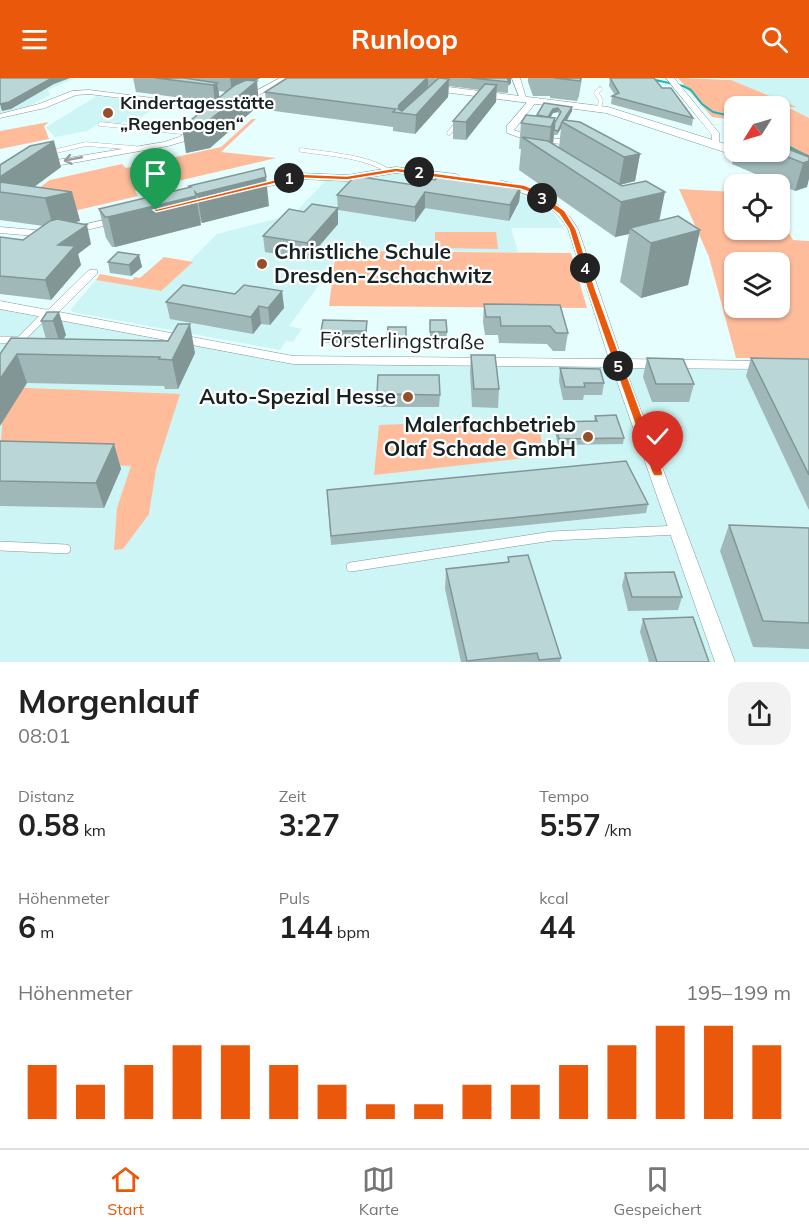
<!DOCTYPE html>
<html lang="de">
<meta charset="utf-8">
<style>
:root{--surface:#fff;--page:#f2f2f2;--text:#222;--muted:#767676;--line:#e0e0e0;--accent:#ea580c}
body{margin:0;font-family:Mulish,sans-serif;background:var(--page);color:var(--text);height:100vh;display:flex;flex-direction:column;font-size:22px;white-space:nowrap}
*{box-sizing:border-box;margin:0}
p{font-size:20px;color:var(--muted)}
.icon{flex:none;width:33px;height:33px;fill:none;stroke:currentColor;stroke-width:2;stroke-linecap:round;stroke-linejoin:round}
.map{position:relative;height:584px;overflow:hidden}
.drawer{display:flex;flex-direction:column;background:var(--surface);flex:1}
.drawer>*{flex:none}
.needle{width:39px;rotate:233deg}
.controls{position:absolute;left:724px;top:18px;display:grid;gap:12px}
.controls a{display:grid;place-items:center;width:66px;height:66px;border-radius:12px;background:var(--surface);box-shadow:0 2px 4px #0004;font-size:30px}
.pin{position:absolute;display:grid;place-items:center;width:51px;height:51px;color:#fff;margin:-62px -26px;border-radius:50% 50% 50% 0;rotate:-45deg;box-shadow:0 0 6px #0007}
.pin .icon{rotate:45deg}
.km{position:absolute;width:30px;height:30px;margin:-15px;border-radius:50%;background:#222;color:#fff;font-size:16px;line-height:30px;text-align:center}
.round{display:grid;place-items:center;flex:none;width:63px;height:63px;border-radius:18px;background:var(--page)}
.head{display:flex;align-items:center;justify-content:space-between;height:102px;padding:0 18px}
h1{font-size:33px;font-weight:700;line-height:45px}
.figures{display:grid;grid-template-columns:repeat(3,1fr);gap:9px;height:102px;padding:6px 18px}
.figures div{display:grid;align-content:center}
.figures b{font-size:30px;font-weight:700}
.figures small{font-size:16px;font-weight:400}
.figures p{font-size:16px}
.chart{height:168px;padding:12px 18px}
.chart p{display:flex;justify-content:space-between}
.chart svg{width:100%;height:108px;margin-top:6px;stroke:var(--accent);stroke-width:6}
header{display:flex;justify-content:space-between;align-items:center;height:78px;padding:0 18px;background:var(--accent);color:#fff;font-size:27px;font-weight:700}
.menu{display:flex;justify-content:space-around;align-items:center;height:84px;border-top:2px solid var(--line);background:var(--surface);font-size:16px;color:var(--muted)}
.menu a{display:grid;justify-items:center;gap:3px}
.menu .active{color:var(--accent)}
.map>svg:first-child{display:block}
.built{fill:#cef5f5}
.green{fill:#febc9b;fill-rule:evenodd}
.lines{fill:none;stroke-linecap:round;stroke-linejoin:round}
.stream{stroke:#18b8ba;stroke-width:2}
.lane-far2-casing{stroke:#7e9999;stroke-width:4.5}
.lane-far1-casing{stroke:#7e9999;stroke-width:8}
.lane-casing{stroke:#7e9999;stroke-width:10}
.street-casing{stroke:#7e9999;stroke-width:1}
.secondary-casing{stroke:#7e9999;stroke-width:1}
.lane-far2{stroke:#fff;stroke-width:4}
.lane-far1{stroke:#fff;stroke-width:7}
.lane{stroke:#fff;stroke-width:9}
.street{fill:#fff;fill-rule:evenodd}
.secondary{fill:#fff;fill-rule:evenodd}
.wall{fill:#a0b8b8;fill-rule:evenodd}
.shaded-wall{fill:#829696}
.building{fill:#bad6d6;stroke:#829696;stroke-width:1.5}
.oneway{stroke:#979c9c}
.route{fill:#ea580c;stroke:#fff;stroke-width:1.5}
.poi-dot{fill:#965029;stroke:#fff;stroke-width:2}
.labels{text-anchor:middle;stroke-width:4.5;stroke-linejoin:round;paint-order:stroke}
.far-poi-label{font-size:18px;font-weight:bold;fill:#172222;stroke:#fff;text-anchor:start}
.poi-label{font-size:21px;font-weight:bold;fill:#172222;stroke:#fff;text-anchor:end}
.street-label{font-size:21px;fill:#172222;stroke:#fff}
</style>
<header><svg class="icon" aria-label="menu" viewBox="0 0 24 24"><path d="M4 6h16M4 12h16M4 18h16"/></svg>Runloop<svg class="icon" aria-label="search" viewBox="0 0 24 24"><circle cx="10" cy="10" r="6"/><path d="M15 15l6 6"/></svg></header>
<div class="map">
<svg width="809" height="584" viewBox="0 0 809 584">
<rect width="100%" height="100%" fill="#e7fefe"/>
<g class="built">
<path d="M0,0H75L48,12L50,17L22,32L3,36H0Z"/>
<path d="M717,0H809V40L785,29L795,28L731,2Z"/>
<path d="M97,18L161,26L132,45L123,44L119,47L99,45L87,53L55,59L46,49Z"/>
<path d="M397,95L515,112L528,117L554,136L563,150H511L518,174L336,173L333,188L289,248L302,251L293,264L286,263L280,272L72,234L71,231L96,202L161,213L192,184L190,183L217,156L294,136L326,102L354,103Z"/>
<path d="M0,228L293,282L809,290V584H0Z"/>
</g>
<g class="green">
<path d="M678,0L731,2L797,29H787L809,40V78L780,64V28H735V42L712,39Z"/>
<path d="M252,41H256L221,74L276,80L135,113L138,118L61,136L11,130L50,102L122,86L126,90L221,69Z"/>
<path d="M49,44L44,48L49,61L0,71V53Z"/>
<path d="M679,111L735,114V152H780V140L793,162L809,163V280H736L709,179ZM735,184H780V230H735Z"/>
<path d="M435,154H496L498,171L435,170Z"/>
<path d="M336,173L571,175L587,230L329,228Z"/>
<path d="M164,179L193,184L161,213L96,202L100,196L132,202L135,199L140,200Z"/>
<path d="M4,309L180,316L156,391L149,436L123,471L114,472L117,430L131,388L0,383Z"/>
<path d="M539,341L543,378L374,397L379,347Z"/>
</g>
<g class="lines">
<g class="stream">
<path d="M646,0L683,8L691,12L702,26L713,34L735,39"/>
<path d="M780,64L809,79"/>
</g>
<defs>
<g id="lane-far2">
<path d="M599,31L601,22L596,15L600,11"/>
<path d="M100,46L191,55"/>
<path d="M449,55L459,43"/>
<path d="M301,72C325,75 369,79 388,93"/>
<path d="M48,75L86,66L135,70"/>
</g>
<path id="lane-far1" d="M0,262H20L47,235"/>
<g id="lane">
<path d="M0,468L66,471"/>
<path d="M351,489L552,458L678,452"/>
</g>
<g id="street">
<path d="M280,0H290L246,24L239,22Z"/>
<path d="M512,0H520L527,23L520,21Z"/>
<path d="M666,0H674L719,55V65L709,67L708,65L712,62V57Z"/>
<path d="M89,12L224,29L228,31L224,33L89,16L76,17L45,30L0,40V36L39,26L72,13Z"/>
<path d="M530,21L537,23L514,52L530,58L579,63L582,64V68L529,63L507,55V48Z"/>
<path d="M195,48L202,50L185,63L168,68L44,90L39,87L44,84L164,64L179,59Z"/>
<path d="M396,89L456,96L461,99L456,102L396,95L347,103L298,101L250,113L245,110L298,95L347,97Z"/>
<path d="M502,103C535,109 561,122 578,151L622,281L768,283L775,287L768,291L625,290L735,584H715L612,289L293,286L0,231V223L48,232L89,192H97V196L59,234L293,278L609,281L568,151C552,124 527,115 499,108V104Z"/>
<path d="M121,138L125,139V143L69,156L64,153L65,151Z"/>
<path d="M0,149L47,153L52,156L47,159L0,155Z"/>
</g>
<path id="secondary" d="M424,6L608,29L735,69V74H741L735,77L730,76L606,35L420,11V7Z"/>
</defs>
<use href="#lane-far2" class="lane-far2-casing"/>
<use href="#lane-far1" class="lane-far1-casing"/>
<use href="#lane" class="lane-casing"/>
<use href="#street" class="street-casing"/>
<use href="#secondary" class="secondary-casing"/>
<use href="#lane-far2" class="lane-far2"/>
<use href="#lane-far1" class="lane-far1"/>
<use href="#lane" class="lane"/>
<use href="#street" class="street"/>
<use href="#secondary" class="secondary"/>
</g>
<g class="wall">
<path d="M133,0H260L255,3L259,27L210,70L186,75L214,24L136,14ZM219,13L226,14L219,20Z"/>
<path d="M287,0H511V5L508,8V15L496,14V24L466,62L453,61V43L480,12L449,8L448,19L415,56L393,53V49L267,32L265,14Z"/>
<path d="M528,0H582L579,18L577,23L550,20V18H533L528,4Z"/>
<path d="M610,0L662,10L693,40L692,48L611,26L612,18L615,17L609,8Z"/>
<path d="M544,25L572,29V33L567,42L640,76L635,103L620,107L659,143L700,152L688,207L641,220L620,204L629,156L615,159L519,92L521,71H519L521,45L537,38ZM558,34L559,37L555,44V40H550L553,35ZM561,50L559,70L553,66L554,57H557Z"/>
<path d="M735,73L780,74L809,78L807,109L795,113L732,86Z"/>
<path d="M0,87L61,89L34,109L72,114L80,143L73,144L91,166L78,176L81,187L51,222L0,216V157V159L23,162L43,148L0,142Z"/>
<path d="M435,102L521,108L519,124L509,143L425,130L415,144L338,132L337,117L414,107Z"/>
<path d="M189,108L269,128L202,145L200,143L201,147L115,169H112L106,160L99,131L190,110Z"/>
<path d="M338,130V146L308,181L265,174L263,158Z"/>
<path d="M139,177L142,189L131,198L110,195L108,184Z"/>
<path d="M282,213L284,230L270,247L261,246L253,256L170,241L166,224L235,216Z"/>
<path d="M484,226L560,227L568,255L565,273H553L547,266L499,265L498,257H485L483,244Z"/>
<path d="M47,234L66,257L63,261L195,275L178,311H165L164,308L27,305L0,276L46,261L41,243Z"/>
<path d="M430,242L447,254L446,266H430Z"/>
<path d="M367,243L366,265H322L321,253Z"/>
<path d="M406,249V265H387V259Z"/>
<path d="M471,277L499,311L498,330L472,329L470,295Z"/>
<path d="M647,280L694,306L689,324H652L643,299Z"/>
<path d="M751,280L809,281V432L746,298Z"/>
<path d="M560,290L604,305L602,317H584L583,322H563L559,303Z"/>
<path d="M377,316L440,317L439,329H377Z"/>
<path d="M595,338L624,360L623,366L558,367L554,350L555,344L594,343Z"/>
<path d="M0,363L114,366L121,391L104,430L0,428Z"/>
<path d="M327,412L648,426L646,435L331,467Z"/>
<path d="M729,447L809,450V571L753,569L720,473Z"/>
<path d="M508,479L561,580L560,584H461L445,511L446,491L508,484Z"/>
<path d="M625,495L682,519L678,532L628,533L622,508Z"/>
<path d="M643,541L709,584H649L640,554Z"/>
</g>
<g class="shaded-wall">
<path d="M52,0H70L54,6L11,31L2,33L0,26Z"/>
<path d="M230,0H260L232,15Z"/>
<path d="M427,0H428V16L408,36L398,35L399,27Z"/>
<path d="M507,0H511V5L508,8L509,4Z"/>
<path d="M449,1L448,19L415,56L416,37Z"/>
<path d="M257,3L259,27L210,70L186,75L182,49Z"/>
<path d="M217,5L220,22L215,24L213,7Z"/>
<path d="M497,7L496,24L466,62V44Z"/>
<path d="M572,29V33L565,45L563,44Z"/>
<path d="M558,30V34L553,35L548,44V39L553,31Z"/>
<path d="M555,40L553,66L548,75L551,49Z"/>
<path d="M562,46L561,50L557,57L558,53Z"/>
<path d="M54,63L61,89L23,117L0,114V99Z"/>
<path d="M640,76L635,103L619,107L624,79Z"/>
<path d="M809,83V101L807,109L795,113L803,85Z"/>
<path d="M266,99L269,128L202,145L197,116Z"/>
<path d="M521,108L519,124L509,143L510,127Z"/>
<path d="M72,114L80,143L53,149L45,120Z"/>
<path d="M425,114V130L415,144V129Z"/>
<path d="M665,114L658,149L630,150L629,156L615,159L621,124Z"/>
<path d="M196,118L201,147L115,169L108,139Z"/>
<path d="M338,130V146L308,181L307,165Z"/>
<path d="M87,147L91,166L78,176L81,187L51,222L45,202L58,167Z"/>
<path d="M700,152L688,207L641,220L651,165Z"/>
<path d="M139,177L142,189L131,198L129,187Z"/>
<path d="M282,213L284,230L270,247L268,230Z"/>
<path d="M259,228L261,246L253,256L251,239Z"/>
<path d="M59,234L66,257L60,266L53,243Z"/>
<path d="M367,243V255L366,265V253Z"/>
<path d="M190,246L195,275L178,311L172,282Z"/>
<path d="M17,276L27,305L0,348V301Z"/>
<path d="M114,366L121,391L104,430L96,405Z"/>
</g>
<g class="building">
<path d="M0,0H52L9,24L0,26Z"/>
<path d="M156,0H184L217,5L213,7Z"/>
<path d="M287,0H427L399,27L398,31L402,33L439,0L449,1L416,37L393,34L396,31L265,14Z"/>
<path d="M471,0H507L509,4Z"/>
<path d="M554,0H581L580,3Z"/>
<path d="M610,0H654L662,10H671L693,40L612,18L619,15Z"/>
<path d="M246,2L257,3L206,45L182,49L235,7Z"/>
<path d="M485,6L497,7L466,44L453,43Z"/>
<path d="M544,25L572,29L562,44L558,53L554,52L555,44L561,34L558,30L553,31L548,39L537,37Z"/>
<path d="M526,37L555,40L551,49L521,45Z"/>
<path d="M564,42L580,44L640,76L624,79L562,44Z"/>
<path d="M522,59L548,63L622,108L646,103L665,114L621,124Z"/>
<path d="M54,63L0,99V87L30,68Z"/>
<path d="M780,66L809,78V79L780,68Z"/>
<path d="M780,68L809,79V83L803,85L775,74H780Z"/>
<path d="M264,90L266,99L197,116L195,114L196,118L108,139H105L99,131L191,109L189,108Z"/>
<path d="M439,97L521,108L510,127L425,114L415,129L337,117L355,98L414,107L420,99L435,102Z"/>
<path d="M0,104L72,114L45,120L0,114Z"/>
<path d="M312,126L338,130L307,165L263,158L289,131L304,134Z"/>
<path d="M678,138L700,152L651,165L630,150Z"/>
<path d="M57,141L87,147L58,167L75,168L45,202L0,198V159L23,162L50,143Z"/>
<path d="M118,174L139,177L129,187L108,184Z"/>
<path d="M183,207L235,216L244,207L282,213L268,230L259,228L251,239L166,224Z"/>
<path d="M484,226L560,227L568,255H556L550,248H501L500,239H486Z"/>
<path d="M47,234H59L53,243H41Z"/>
<path d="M323,242L367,243L366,253H321Z"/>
<path d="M430,242H446L447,254H430Z"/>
<path d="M178,246H190L172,282L159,281L160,279L17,276L0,301V276L11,260L168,263Z"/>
<path d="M388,249H406V259H387Z"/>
<path d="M471,277H495L499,311H474Z"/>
<path d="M647,280L683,281L694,306H656Z"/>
<path d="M751,280L809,281V397Z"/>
<path d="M560,290L600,291L604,305H584L585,309H565Z"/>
<path d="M378,297H439L440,317L377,316Z"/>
<path d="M616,337L624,360L559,361L555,344L597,343L595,338Z"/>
<path d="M0,363L114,366L96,405L0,403Z"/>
<path d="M626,383L648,426L331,458L327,412Z"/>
<path d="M729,447L809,450V545L763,543Z"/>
<path d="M528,477L561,580L539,582L537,575L467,583L446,491L509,484L508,479Z"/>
<path d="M674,494L682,519H632L625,495Z"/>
<path d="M693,539L709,584H657L643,541Z"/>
</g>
<defs><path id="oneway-shaft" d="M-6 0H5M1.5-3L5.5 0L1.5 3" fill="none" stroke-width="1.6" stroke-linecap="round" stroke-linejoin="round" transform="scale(1.5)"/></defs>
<use class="oneway" href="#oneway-shaft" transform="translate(73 81) rotate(169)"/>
<path class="route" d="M396,90L524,107L534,111L565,133L576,151L595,210L663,395L662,398H654L652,395L587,210L569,151L559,136L529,114L520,111L396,94L347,102L298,100L156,134L153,132L298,96L347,98Z"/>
<g class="poi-dot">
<circle cx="108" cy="35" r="6"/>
<circle cx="262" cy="186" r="6"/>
<circle cx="408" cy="319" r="6"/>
<circle cx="588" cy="359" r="6"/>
</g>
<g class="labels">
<g class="far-poi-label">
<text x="120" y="31">Kindertagesstätte<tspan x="120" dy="21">„Regenbogen“</tspan></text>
</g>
<g class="poi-label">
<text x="274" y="181" text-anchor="start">Christliche Schule<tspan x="274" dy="24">Dresden-Zschachwitz</tspan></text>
<text x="396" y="326">Auto-Spezial Hesse</text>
<text x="576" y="354">Malerfachbetrieb<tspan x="576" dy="24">Olaf Schade GmbH</tspan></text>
</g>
<g class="street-label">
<text transform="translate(402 263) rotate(1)" y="7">Försterlingstraße</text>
</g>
</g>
</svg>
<div class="controls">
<a><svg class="needle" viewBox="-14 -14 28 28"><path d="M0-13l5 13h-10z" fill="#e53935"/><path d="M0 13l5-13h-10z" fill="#767676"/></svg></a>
<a><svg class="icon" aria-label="locate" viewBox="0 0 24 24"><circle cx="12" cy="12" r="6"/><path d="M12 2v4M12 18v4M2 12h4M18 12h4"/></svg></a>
<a><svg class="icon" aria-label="layers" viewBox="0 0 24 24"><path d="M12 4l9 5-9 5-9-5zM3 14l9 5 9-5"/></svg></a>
</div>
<div class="pin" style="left:156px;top:132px;background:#1e9e55"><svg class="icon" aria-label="arrive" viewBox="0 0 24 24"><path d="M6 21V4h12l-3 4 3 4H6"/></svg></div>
<div class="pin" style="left:658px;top:395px;background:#d93025"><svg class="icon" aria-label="check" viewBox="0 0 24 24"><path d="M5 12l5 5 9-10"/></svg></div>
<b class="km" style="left:289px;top:100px">1</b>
<b class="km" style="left:419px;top:94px">2</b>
<b class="km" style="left:542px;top:120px">3</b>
<b class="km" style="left:585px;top:190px">4</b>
<b class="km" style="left:618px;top:288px">5</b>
</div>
<section class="drawer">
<div class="head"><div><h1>Morgenlauf</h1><p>08:01</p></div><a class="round"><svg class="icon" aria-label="share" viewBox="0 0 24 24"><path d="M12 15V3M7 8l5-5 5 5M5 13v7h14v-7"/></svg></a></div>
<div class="figures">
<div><p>Distanz</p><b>0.58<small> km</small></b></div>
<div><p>Zeit</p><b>3:27</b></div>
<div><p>Tempo</p><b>5:57<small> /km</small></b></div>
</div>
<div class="figures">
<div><p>Höhenmeter</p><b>6<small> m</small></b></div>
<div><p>Puls</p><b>144<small> bpm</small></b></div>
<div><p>kcal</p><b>44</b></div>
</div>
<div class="chart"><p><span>Höhenmeter</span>195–199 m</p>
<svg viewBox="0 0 160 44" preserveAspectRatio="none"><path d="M5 44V22M15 44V30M25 44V22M35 44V14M45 44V14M55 44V22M65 44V30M75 44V38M85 44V38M95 44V30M105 44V30M115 44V22M125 44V14M135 44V6M145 44V6M155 44V14"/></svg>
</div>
</section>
<nav class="menu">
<a class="active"><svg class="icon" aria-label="home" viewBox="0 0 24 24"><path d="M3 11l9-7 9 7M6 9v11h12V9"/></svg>Start</a>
<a><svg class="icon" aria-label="map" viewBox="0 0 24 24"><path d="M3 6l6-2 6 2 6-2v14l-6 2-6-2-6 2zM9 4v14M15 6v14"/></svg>Karte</a>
<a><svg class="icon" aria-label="saved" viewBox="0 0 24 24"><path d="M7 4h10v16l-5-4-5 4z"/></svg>Gespeichert</a>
</nav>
